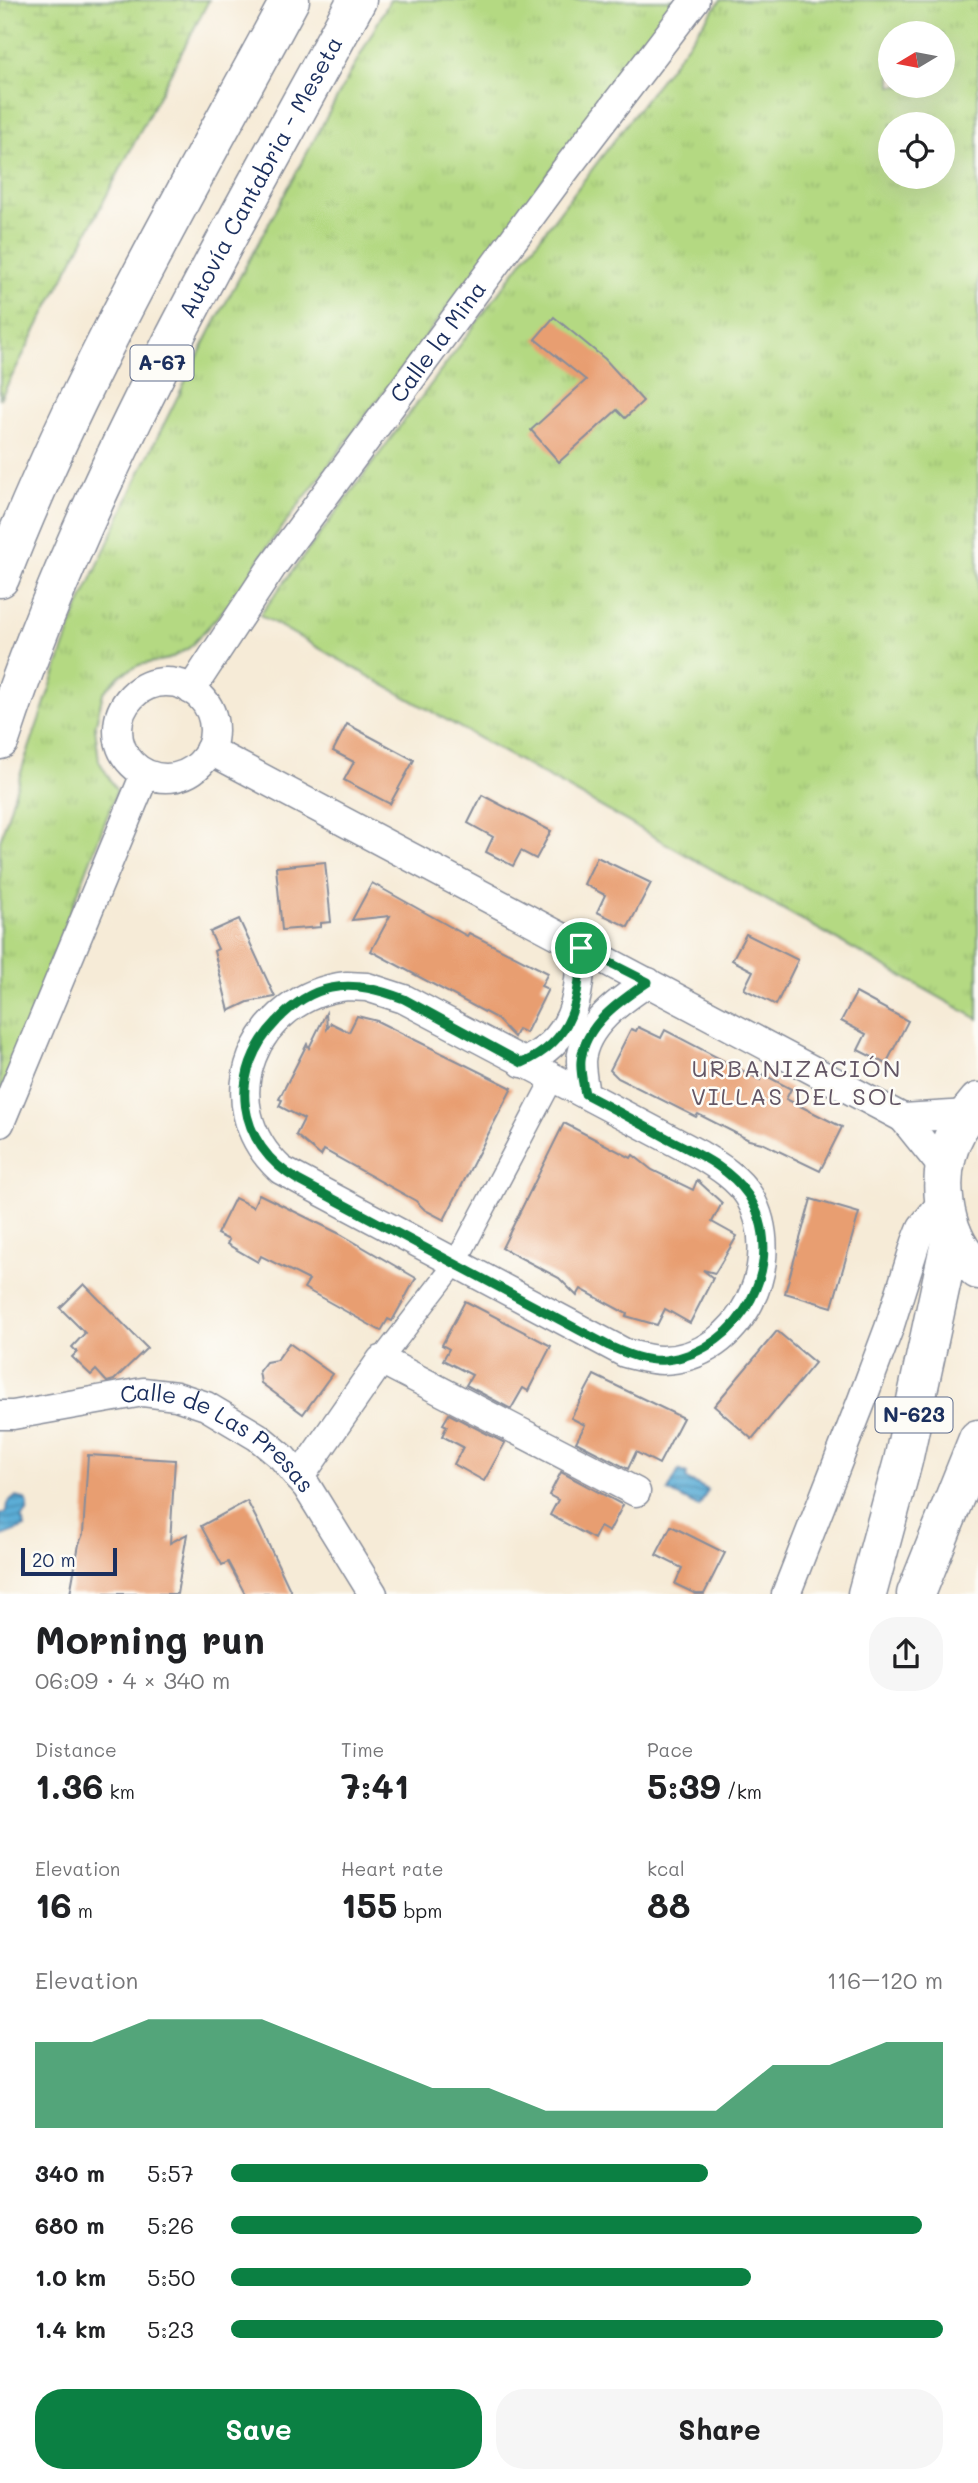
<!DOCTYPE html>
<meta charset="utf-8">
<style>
:root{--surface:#fff;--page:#f6f6f6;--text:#202124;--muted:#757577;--accent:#0b8043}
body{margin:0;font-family:Mali,sans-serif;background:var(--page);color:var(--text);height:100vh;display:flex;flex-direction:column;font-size:26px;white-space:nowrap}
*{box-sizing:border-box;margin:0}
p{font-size:23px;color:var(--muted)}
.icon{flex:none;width:38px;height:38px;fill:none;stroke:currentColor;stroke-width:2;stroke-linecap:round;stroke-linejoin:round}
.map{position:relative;height:1594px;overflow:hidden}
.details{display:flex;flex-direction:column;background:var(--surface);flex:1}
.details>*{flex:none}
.needle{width:46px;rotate:260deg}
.fabs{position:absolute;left:878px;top:21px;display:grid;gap:14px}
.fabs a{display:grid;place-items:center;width:77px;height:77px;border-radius:50%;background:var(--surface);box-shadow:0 7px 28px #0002;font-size:35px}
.scale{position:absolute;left:21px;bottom:18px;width:96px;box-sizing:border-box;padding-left:7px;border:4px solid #1b2f5e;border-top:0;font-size:19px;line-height:24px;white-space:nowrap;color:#1b2f5e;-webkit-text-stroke:5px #fdfcf7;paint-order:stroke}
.pin{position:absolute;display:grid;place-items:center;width:60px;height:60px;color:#fff;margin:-30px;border:4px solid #fff;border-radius:50%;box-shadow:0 2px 7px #0007}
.round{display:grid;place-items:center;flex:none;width:74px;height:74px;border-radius:28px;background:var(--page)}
.summary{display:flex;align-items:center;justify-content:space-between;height:119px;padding:0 35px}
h1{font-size:38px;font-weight:800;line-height:52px}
.stats{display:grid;grid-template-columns:repeat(3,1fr);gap:10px;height:119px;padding:7px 35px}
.stats div{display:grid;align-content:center}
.stats b{font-size:35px;font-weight:800}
.stats small{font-size:19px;font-weight:400}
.stats p{font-size:19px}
.chart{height:196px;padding:14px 35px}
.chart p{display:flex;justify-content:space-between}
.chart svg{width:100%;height:126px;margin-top:7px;fill:var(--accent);opacity:.7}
.cta{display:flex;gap:14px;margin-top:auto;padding:14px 35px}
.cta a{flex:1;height:80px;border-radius:28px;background:var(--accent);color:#fff;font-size:28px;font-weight:800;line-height:80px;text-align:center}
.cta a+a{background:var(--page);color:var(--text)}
ul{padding:0 35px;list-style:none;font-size:23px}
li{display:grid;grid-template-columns:112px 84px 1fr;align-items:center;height:52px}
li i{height:18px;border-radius:9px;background:var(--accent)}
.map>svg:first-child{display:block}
.grass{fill:url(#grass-tufts);stroke:#688470;stroke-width:2;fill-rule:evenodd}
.wetland{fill:url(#wetland-marsh);stroke:#688470;stroke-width:2}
.water{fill:url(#water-rules);stroke:#3b6e9a;stroke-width:2}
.building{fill:#e89e71}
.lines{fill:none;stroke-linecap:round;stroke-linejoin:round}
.pedestrian-casing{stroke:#888d9a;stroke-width:24}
.minor-casing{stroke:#888d9a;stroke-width:31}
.trunk-casing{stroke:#888d9a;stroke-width:41}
.motorway-casing{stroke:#888d9a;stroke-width:41}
.pedestrian{stroke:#fff;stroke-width:21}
.minor{stroke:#fff;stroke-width:28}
.trunk{stroke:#fff;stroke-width:38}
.motorway{stroke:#fff;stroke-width:38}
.route-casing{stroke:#fff;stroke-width:14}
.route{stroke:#0b8043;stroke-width:9}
.labels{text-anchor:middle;stroke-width:5;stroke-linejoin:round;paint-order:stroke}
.shield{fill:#fdfcf7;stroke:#5f6c8c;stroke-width:2}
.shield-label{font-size:21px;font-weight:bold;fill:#1b2f5e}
.street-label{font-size:23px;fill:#1b2f5e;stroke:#fdfcf7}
.neighbourhood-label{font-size:24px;letter-spacing:2px;fill:#635665;stroke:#fdfcf7}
</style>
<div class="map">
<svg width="978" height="1594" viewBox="0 0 978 1594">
<defs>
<pattern id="grass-tufts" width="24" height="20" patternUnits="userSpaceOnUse" patternTransform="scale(1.75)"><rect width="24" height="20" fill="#b4d982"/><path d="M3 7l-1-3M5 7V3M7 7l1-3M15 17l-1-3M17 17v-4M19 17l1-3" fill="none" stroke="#9abb73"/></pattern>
<pattern id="wetland-marsh" width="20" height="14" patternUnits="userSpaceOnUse" patternTransform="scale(1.75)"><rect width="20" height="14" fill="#b4d982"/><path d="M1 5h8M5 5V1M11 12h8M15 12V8" fill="none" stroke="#9abb73"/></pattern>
<pattern id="water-rules" width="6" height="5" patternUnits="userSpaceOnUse" patternTransform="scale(1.75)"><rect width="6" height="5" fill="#5badd6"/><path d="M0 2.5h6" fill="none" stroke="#4a8db1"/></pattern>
</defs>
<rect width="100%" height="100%" fill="#fdfcf7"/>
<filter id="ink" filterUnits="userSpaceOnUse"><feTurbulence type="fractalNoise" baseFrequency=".0143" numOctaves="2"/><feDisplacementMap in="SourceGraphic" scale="14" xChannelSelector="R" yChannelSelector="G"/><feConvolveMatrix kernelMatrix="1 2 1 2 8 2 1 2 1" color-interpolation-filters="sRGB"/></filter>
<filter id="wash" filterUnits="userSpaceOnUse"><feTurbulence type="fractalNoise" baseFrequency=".00686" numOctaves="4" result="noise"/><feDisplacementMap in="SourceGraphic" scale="28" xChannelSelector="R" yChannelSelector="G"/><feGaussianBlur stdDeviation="1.57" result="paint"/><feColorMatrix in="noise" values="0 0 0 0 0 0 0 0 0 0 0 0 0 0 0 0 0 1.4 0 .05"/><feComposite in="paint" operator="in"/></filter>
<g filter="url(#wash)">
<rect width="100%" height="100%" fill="#f6ebd7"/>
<g class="grass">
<path d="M390,0H679L268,546L233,600L189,648L169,659L139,665L120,675L103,693L95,727L99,761L117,791L0,1095V841L23,766L76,613L141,470L212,328Z"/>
<path d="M721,0H978V1019L260,615L523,260ZM891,33H943V86H891ZM891,124H943V177H891Z"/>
</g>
<path class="wetland" d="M0,0H209L0,399Z"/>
<g class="water">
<path d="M679,1470L687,1474L686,1479L708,1490L699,1507L668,1491Z"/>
<path d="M15,1497L24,1499L28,1504L27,1512L21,1518L25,1527L0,1537V1515L6,1512L7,1504Z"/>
</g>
<g id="blocks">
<g class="building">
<path d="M554,317L605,359L643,401L625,418L617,410L559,462L531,430L586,380L535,339Z"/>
<path d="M347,724L414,760L390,804L344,780L354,762L333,751Z"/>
<path d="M482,795L551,831L536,859L521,851L513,866L486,852L493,837L468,823Z"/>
<path d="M597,857L651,883L628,927L597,912L605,895L584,884Z"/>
<path d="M325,862L331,922L321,923V927L282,930L276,867Z"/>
<path d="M372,883L467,936L469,933L548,973L541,986L548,989L526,1033L518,1029L514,1037L496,1018L371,951L390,916L352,920Z"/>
<path d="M239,919L275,997L248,1002L229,1011L214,951L218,949L210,932Z"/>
<path d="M746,934L798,960L776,1005L744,989L753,971L732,960Z"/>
<path d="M856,993L908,1021L886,1064L858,1050L866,1034L841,1021Z"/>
<path d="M326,1013L327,1029L331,1023L349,1032L357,1016L377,1021L512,1088L444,1220L425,1210L416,1201L324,1150L321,1156L296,1135L304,1119L279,1106L282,1100L279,1099L307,1044L309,1048Z"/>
<path d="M638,1027L661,1038L665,1030L760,1080L763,1074L791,1089L786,1099L842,1127L820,1171L762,1143L749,1140L698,1114L696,1117L618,1078L610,1070L631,1029L636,1031Z"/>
<path d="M564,1123L631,1158L633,1155L652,1170L693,1190L697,1180L722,1203L712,1222L737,1236L715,1273L703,1270L713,1278L690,1323L665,1309L657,1325L626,1316L627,1314L581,1289L577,1296L559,1278L502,1248Z"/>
<path d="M259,1194L340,1234L416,1278L392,1321L388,1319L381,1331L304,1288L309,1280L261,1256L258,1262L227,1244L229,1240L217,1234L235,1198L253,1207Z"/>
<path d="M811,1199L859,1213L832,1307L785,1293Z"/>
<path d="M84,1284L147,1348L114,1380L107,1382L96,1370L91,1375L72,1357L77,1352L72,1347L85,1333L60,1308Z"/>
<path d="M465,1301L551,1346L528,1391L523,1388L511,1409L466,1385L472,1375L443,1360L449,1349L442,1345Z"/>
<path d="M777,1331L815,1363L752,1439L714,1406Z"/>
<path d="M289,1343L332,1374L303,1414L261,1383L259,1371L266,1362L277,1360Z"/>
<path d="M594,1375L683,1418L659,1464L636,1452L628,1469L576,1442L585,1425L571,1418Z"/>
<path d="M449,1414L505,1443L484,1481L454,1464L463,1447L442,1436L447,1426L443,1424Z"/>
<path d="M88,1455L175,1460L170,1543L187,1534L177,1594H70L79,1544L83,1534Z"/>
<path d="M561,1472L623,1505L609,1532L600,1527L594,1539L550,1515L558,1500L549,1495Z"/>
<path d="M247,1501L256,1518L292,1594H245L228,1562L222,1565L201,1526Z"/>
<path d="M671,1526L725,1553L704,1594H696L675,1584L682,1568L656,1555Z"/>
</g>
</g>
</g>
<g filter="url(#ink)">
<use href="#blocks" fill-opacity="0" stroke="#888d9a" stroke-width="2"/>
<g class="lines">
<defs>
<path id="pedestrian" d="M381,1360L455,1264L553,1078"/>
<g id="minor">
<circle cx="166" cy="730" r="48"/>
<path id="s1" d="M191,690L272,567L556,182L695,0"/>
<path d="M209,750L903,1118"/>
<path d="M347,986L367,987L404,999L700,1155C718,1166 737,1177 749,1196C787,1261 741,1359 662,1360C649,1360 637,1356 625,1353L281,1170C208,1103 255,996 347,986Z"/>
<path d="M522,1063C574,1041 580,998 581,948"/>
<path d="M585,1094C583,1083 581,1072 581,1061C584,1025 621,1000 648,982"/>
<path d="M0,1123L145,774"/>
<path d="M944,1169L903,1118L968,1114"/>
<path id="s2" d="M0,1415H13L143,1392L176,1396L206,1406L258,1437L282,1457L307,1487L373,1594"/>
<path d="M299,1478L381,1360L636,1492"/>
<path d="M786,1594L862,1400L889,1328L916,1242L922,1227L944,1200"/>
</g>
<g id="trunk">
<path d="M978,1102C971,1110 964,1119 958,1128C933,1172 940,1235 978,1270"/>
<path d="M867,1594L903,1461L952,1233"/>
<path d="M916,1594L978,1439"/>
</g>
<g id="motorway">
<path d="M0,578C78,377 188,189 290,0"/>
<path id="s3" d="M0,740C85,480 227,240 357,0"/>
</g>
</defs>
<use href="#pedestrian" class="pedestrian-casing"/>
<use href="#minor" class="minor-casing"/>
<use href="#trunk" class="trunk-casing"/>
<use href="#motorway" class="motorway-casing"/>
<use href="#pedestrian" class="pedestrian"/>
<use href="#minor" class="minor"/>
<use href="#trunk" class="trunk"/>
<use href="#motorway" class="motorway"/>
</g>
</g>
<g class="lines" filter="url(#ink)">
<defs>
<path id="route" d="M581,948L648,982C621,1000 584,1025 581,1061C580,1072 583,1083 585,1094C612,1108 639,1123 665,1137C695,1153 728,1166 748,1195C791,1260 741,1352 666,1360C646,1362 627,1354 609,1346L298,1180C236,1144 227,1072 277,1021C292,1005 309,992 331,988C356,983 380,990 404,999L522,1063C574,1041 580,998 581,948Z"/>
</defs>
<use href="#route" class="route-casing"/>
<use href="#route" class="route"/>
</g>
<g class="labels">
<g class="shield">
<rect x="130.5" y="345.5" width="63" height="35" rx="5"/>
<rect x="875.5" y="1397.5" width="77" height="35" rx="5"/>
</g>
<g class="shield-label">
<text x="162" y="370">A-67</text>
<text x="914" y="1422">N-623</text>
</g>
<g class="street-label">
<text dy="8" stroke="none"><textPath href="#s3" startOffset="621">Autovía Cantabria - Meseta</textPath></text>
<text dy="8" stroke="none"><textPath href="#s1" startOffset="427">Calle la Mina</textPath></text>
<text dy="8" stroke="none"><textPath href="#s2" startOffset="233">Calle de Las Presas</textPath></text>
</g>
<g class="neighbourhood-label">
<text x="797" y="1077">URBANIZACIÓN<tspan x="797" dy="28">VILLAS DEL SOL</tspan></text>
</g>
</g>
</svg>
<div class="fabs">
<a><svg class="needle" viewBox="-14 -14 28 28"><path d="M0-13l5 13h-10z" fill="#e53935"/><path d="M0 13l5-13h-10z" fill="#757577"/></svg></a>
<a><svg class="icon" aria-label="locate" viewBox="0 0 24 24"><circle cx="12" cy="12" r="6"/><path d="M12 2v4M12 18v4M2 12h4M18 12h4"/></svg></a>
</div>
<div class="scale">20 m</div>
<div class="pin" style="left:581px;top:948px;background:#1e9e55"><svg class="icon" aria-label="arrive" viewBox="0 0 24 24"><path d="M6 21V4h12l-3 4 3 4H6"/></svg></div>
</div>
<section class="details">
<div class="summary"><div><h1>Morning run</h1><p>06:09 · 4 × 340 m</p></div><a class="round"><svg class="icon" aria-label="share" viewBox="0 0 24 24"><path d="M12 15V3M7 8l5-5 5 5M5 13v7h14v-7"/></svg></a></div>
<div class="stats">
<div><p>Distance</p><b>1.36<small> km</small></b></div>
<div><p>Time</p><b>7:41</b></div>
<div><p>Pace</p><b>5:39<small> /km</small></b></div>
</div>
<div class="stats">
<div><p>Elevation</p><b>16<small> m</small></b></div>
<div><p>Heart rate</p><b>155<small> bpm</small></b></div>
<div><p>kcal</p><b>88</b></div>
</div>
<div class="chart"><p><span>Elevation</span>116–120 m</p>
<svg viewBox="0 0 160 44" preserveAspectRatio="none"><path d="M0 44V14L10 14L20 6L30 6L40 6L50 14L60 22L70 30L80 30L90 38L100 38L110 38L120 38L130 22L140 22L150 14L160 14V44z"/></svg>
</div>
<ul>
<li><b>340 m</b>5:57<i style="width:67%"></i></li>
<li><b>680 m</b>5:26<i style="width:97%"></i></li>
<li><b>1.0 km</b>5:50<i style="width:73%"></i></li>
<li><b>1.4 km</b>5:23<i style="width:100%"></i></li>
</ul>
<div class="cta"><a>Save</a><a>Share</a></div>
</section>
